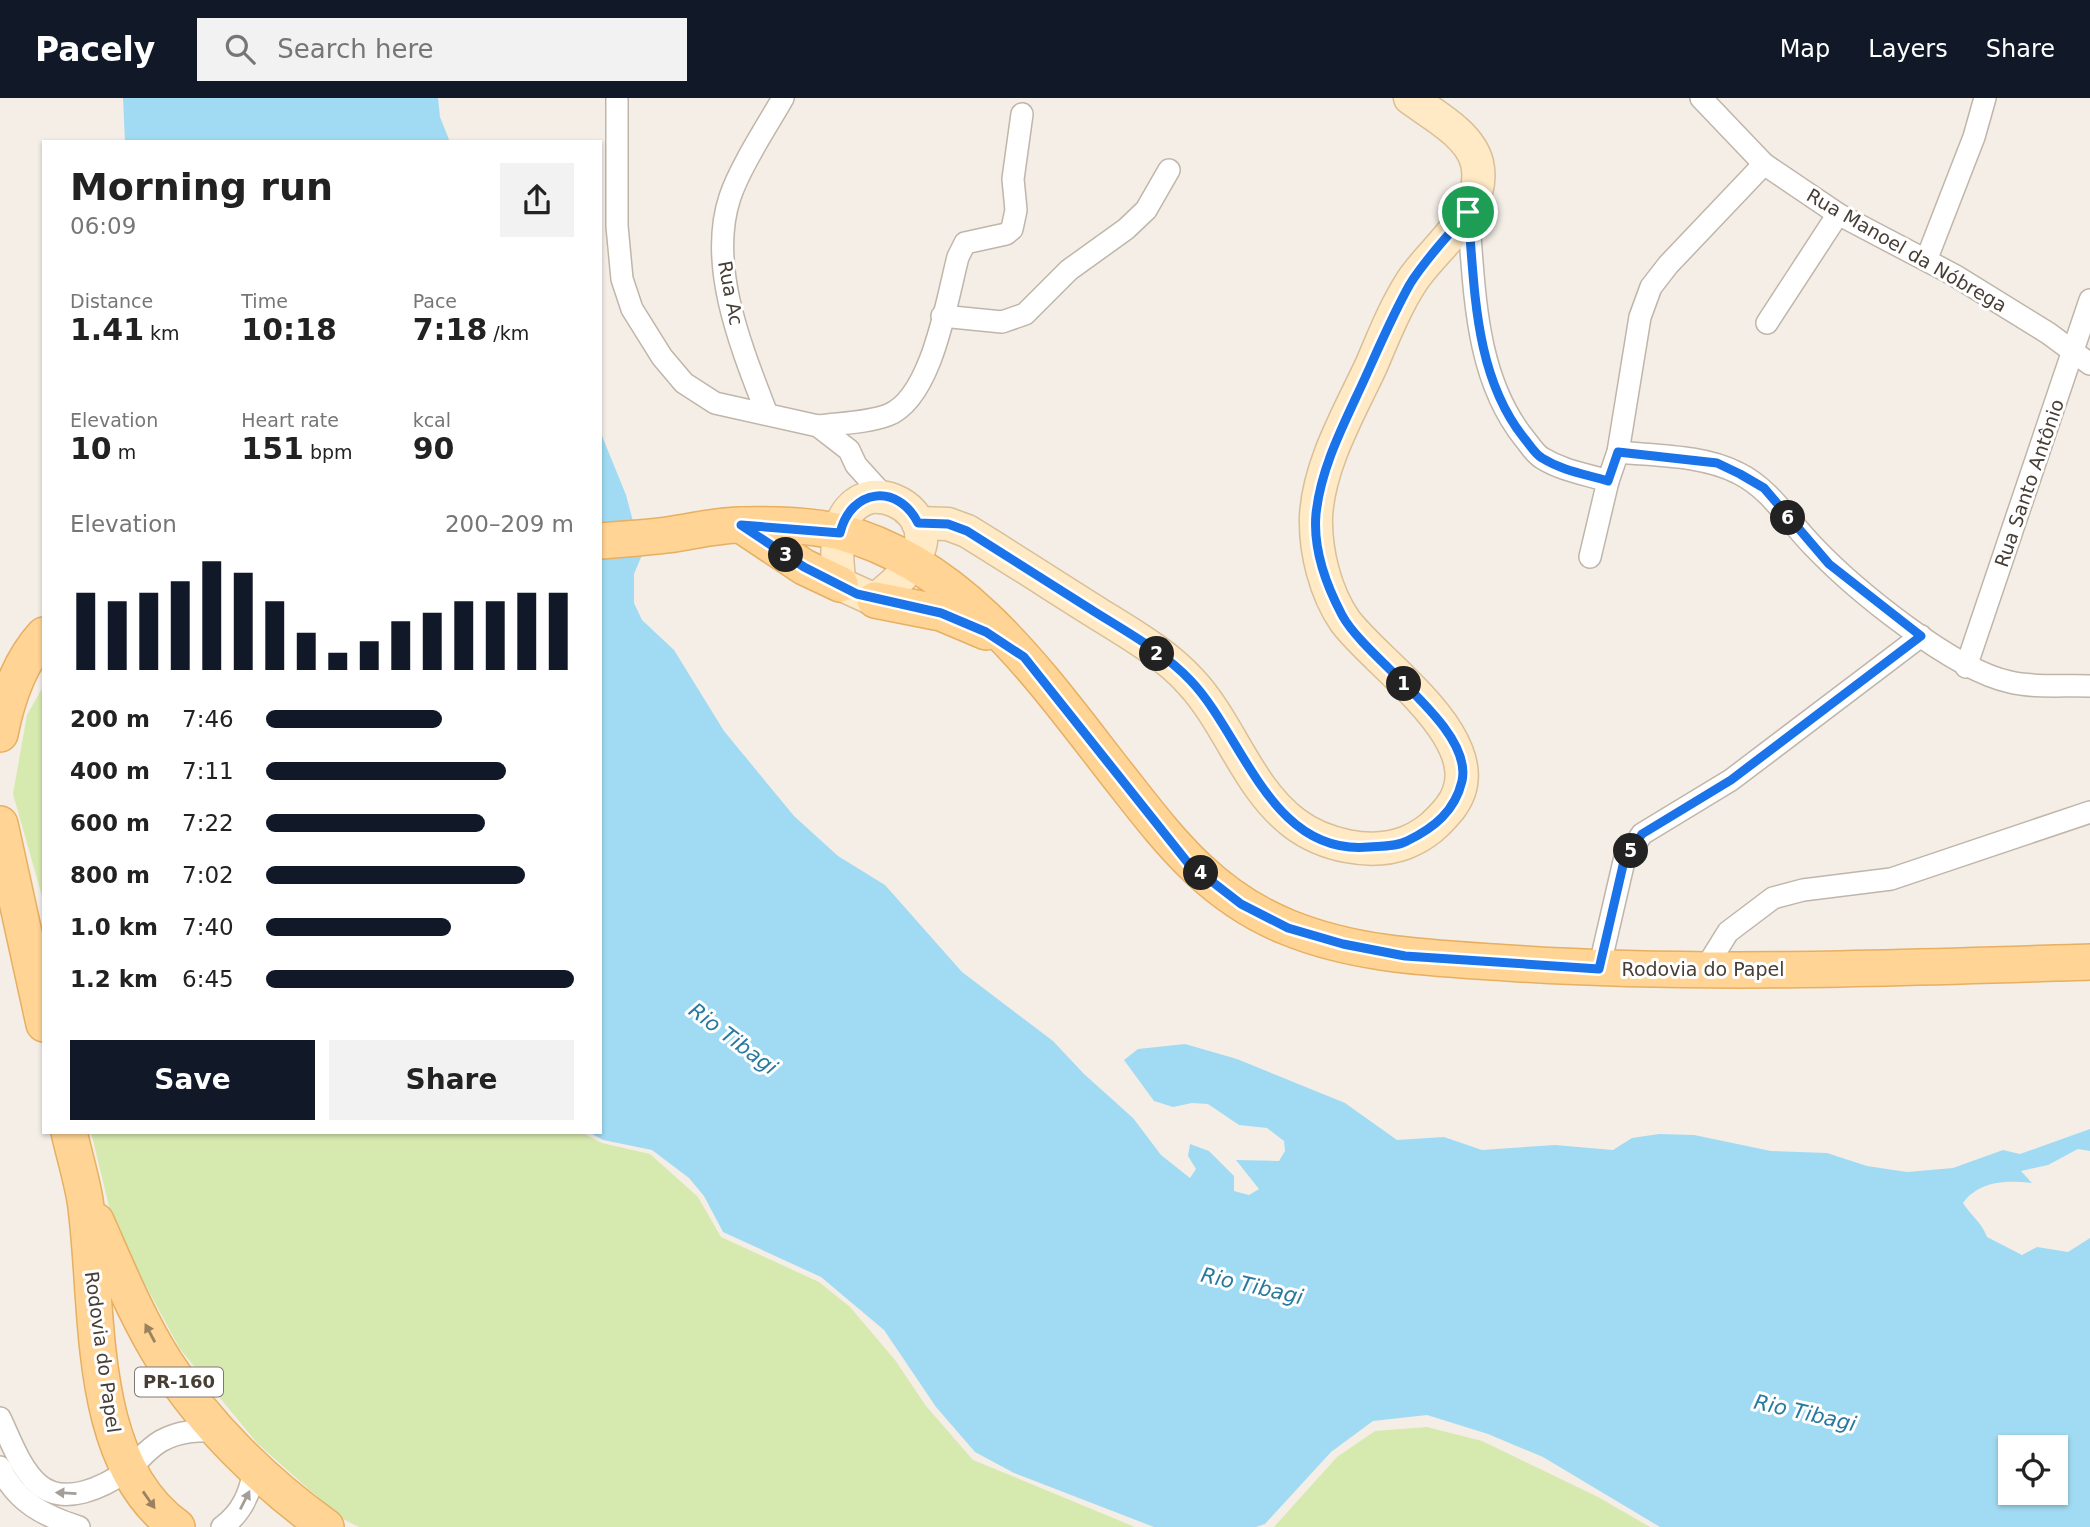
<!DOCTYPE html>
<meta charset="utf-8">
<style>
:root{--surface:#fff;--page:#f2f2f2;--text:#222;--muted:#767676;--accent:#111827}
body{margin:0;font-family:"DejaVu Sans",sans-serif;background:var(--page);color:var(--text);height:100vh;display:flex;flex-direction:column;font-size:26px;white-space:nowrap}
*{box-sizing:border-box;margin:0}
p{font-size:23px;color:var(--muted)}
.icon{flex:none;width:38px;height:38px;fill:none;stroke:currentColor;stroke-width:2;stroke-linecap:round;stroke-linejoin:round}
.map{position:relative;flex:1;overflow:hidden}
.details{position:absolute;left:42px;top:42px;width:560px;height:994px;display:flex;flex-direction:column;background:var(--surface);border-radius:0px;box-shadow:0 2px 5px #0004}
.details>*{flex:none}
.fabs{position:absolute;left:1998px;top:1337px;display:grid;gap:14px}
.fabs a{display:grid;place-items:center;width:70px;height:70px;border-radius:0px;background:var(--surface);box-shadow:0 2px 5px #0004;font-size:35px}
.pin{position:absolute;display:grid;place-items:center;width:60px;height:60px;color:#fff;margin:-30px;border:4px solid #fff;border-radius:50%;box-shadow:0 2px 7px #0007}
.km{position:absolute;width:35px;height:35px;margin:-18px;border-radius:50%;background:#222;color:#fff;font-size:19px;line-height:35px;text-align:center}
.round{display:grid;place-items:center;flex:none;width:74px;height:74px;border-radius:0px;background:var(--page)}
.overview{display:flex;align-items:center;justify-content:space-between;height:119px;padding:0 28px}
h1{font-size:38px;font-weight:700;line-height:52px}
.figures{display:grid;grid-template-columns:repeat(3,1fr);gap:10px;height:119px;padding:7px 28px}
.figures div{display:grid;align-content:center}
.figures b{font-size:30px;font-weight:700}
.figures small{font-size:19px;font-weight:400}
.figures p{font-size:19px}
.chart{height:196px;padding:14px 28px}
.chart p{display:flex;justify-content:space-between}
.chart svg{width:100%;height:126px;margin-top:7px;stroke:var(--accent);stroke-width:6}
.cta{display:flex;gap:14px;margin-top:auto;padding:14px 28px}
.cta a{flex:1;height:80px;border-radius:0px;background:var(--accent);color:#fff;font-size:28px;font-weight:700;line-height:80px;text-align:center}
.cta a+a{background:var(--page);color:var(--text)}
ul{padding:0 28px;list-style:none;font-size:23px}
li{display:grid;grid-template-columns:112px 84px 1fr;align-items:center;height:52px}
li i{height:18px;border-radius:9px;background:var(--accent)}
header{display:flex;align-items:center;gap:42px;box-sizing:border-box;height:98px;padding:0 35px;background:var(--accent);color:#fff}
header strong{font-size:33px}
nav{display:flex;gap:38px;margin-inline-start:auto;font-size:24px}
.search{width:490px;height:63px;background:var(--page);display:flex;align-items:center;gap:18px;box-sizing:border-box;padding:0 24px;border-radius:0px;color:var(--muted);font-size:26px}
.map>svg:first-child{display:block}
.green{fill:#d6e9ae}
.water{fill:#a1dbf3;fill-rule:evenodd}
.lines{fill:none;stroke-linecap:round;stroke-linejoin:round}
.street-casing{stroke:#c0b5a9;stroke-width:24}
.secondary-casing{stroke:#d8bf97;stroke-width:35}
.primary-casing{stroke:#e7af61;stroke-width:38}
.street{stroke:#fff;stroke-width:21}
.secondary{stroke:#ffeac5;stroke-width:32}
.primary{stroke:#ffd494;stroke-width:35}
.oneway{fill:#9a8260}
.oneway2{fill:#a39e9a}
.route-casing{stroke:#fff;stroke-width:14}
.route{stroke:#1a73e8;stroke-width:9}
.labels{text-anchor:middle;stroke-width:6;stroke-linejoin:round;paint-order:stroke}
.shield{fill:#fff;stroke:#7e7872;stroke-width:2}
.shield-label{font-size:18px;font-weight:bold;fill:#473e35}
.street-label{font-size:19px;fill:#473e35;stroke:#fff}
.water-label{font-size:21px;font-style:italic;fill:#277a9e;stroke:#fff}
</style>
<header>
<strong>Pacely</strong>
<div class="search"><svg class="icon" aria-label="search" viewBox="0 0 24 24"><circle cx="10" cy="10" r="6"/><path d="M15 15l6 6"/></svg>Search here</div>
<nav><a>Map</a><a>Layers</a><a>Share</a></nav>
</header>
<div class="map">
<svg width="2090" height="1429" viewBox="0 0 2090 1429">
<rect width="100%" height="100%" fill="#f4eee7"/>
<g class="green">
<path d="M44,587V805L13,696L27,617Z"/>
<path d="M91,1034H581L602,1045L650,1056L698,1099L721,1139L819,1184L850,1209L895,1262L926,1308L973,1362L1135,1429H359L341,1420L257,1345L180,1251L114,1129Z"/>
<path d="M1427,1329L1482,1343L1598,1399L1650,1429H1274L1337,1359L1375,1333Z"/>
</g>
<g class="water">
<path d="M123,0H438L440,19L450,44H125Z"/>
<path d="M600,333L626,397L642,457L634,476V505L642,522L674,552L724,633L794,718L838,758L885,787L962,874L1053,943L1084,976L1133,1020L1161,1057L1190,1080L1196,1071L1188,1058L1190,1046L1209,1053L1234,1078V1093L1249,1097L1259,1091L1236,1062L1279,1063L1285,1053L1284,1043L1267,1030L1239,1027L1208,1006L1192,1005L1173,1009L1154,1003L1124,962L1138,951L1185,946L1237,961L1345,1005L1397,1042L1444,1039L1482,1052L1555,1047L1613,1052L1632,1040L1659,1036L1694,1037L1771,1053L1827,1055L1867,1068L1907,1074L1953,1070L2003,1052L2020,1056L2090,1031V1053L2078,1051L2048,1067L2021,1073L2032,1085C2006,1082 1979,1083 1963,1105C1971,1118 1981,1123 1987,1139L2022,1157L2037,1149L2068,1154L2090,1140V1429H1660L1543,1359L1488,1336L1427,1317L1373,1323L1331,1354L1265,1426L1256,1429H1154L1014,1375L975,1354L936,1309L884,1232L821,1179L723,1134L704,1098L689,1080L652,1052L603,1042L589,1034H600ZM2011,1349H2056V1395H2011Z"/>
</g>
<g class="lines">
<defs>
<g id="street">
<path d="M617,0V128L622,181L632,211L662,259L684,285L715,305L818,328L849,352L856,367L885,399"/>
<path d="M1701,0L1764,66L1838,116L1954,177L2048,235L2090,266"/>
<path d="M1468,114C1475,191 1474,277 1524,340C1530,347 1535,356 1542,360C1563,373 1585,376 1608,383L1618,354L1640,219L1651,189L1668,167L1764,66"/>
<path d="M1927,160L1974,39L1985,0"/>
<path d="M942,218L1002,224L1025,216L1069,172L1126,131L1146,112L1169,72"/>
<path d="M1767,225L1838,116"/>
<path d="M767,316C742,251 707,168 730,99C740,69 767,28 783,0"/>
<path d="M818,328C840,325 867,325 888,317C932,300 947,201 958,159L965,145L1006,136L1012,131L1016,112L1013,81L1022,16"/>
<path d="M1618,354C1657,358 1703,357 1738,375C1771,391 1789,424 1814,449C1855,492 1953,572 2010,584C2035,590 2064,587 2090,588"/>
<path d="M1590,459L1608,383"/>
<path d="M1966,569L2090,202"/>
<path d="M1599,871L1624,763L1642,736L1731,682L1921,538"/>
<path d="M1705,871L1728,834L1773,800L1803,792L1891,781L2090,714"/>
<path d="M0,1320C10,1341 20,1370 38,1386C64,1409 104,1389 128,1372C139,1363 147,1351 161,1343C179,1333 198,1332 218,1333"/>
<path d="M0,1369C16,1404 44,1418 79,1429"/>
<path d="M222,1429C243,1414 252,1393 254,1367"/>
</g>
<g id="secondary">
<path d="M871,399C903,396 934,426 916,458C907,476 891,489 875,502L840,486C835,455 833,408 871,399Z"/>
<path d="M918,425L948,426L967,433C1011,460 1054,488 1097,515C1129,535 1166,556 1191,584C1230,626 1247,689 1294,725C1323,747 1370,758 1405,745C1425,737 1437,726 1450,710C1499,646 1379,569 1345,523C1325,494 1315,453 1316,418C1319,366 1349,315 1371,268C1383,240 1395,209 1412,183C1435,148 1488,113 1477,65C1470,36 1433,17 1410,0"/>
</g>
<g id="primary">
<path d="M741,427L804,469L840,486"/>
<path d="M600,443C622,441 645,440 667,437C691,434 716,427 741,427C772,426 809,427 840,434C970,468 1049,591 1127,689C1173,748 1215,800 1287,829C1357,858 1434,860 1508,865C1701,878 1896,870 2090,864"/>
<path d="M875,502L941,515L986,534"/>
<path d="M0,636C7,600 19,564 44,537"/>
<path d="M0,726L44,926"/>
<path d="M69,1034C74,1056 81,1079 85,1102C100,1204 83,1362 177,1429"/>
<path d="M96,1123C117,1170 137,1220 165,1264C205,1327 265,1385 326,1429"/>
</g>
</defs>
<use href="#street" class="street-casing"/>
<use href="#secondary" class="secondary-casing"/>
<use href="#primary" class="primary-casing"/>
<use href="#street" class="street"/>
<use href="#secondary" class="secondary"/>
<use href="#primary" class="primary"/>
</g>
<defs><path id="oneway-solid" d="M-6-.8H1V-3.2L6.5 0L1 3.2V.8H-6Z" transform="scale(1.75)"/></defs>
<g class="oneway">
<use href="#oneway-solid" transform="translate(150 1235) rotate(-118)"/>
<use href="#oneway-solid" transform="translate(149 1402) rotate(55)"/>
</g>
<g class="oneway2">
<use href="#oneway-solid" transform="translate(66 1395) rotate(-177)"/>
<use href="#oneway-solid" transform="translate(245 1402) rotate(-63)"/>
</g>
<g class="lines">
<defs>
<path id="route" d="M1468,114C1475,191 1474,277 1524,340C1530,347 1535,356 1542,360C1563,373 1585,376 1608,383L1618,354L1717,365L1740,376L1764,390L1829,466L1921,538L1731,682L1642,736L1624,763L1599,871L1405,858L1343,846L1288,830L1241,806L1188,765L1024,559L986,534L941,515L857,496L804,469L741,427L840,435C851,390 898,385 918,425L948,426L967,433C1010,460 1053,487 1095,514C1127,534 1165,555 1191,583C1244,639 1271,758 1369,749C1381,748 1396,749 1407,743C1434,730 1455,713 1462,683C1474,629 1366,562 1342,517C1326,487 1313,450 1316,416C1321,368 1345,324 1365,280C1379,249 1393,216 1410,186C1426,160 1449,137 1468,114Z"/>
</defs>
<use href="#route" class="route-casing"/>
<use href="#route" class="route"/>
</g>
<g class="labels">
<rect class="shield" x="135" y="1269.5" width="88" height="29" rx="5"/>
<g class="shield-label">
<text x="179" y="1290">PR-160</text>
</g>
<g class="street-label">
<text transform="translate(1907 152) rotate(30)" y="7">Rua Manoel da Nóbrega</text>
<text transform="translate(731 195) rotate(79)" y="7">Rua Ac</text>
<text transform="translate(2029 385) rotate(-71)" y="7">Rua Santo Antônio</text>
<text x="1703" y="878">Rodovia do Papel</text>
<text transform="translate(103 1254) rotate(82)" y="7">Rodovia do Papel</text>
</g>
<g class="water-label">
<text transform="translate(733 941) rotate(37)" y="7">Rio Tibagi</text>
<text transform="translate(1252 1188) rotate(13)" y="7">Rio Tibagi</text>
<text transform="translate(1805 1315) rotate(13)" y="7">Rio Tibagi</text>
</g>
</g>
</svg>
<div class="fabs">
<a><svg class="icon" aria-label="locate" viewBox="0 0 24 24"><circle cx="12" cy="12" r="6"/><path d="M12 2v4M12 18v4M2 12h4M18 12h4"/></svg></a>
</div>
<div class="pin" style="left:1468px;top:114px;background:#1e9e55"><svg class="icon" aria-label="arrive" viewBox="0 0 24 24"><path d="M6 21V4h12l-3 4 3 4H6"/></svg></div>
<b class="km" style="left:1404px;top:586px">1</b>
<b class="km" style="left:1157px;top:556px">2</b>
<b class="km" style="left:786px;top:457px">3</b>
<b class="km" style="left:1201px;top:775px">4</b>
<b class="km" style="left:1631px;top:753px">5</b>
<b class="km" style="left:1788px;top:420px">6</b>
<section class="details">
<div class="overview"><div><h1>Morning run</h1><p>06:09</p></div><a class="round"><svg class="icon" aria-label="share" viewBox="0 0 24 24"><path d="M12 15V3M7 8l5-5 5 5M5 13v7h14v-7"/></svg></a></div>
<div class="figures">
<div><p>Distance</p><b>1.41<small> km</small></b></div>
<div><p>Time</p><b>10:18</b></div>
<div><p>Pace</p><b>7:18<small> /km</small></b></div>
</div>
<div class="figures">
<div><p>Elevation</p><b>10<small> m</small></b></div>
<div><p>Heart rate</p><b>151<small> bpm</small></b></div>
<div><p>kcal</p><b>90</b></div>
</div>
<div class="chart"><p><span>Elevation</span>200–209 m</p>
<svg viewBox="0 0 160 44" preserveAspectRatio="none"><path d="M5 44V17M15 44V20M25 44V17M35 44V13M45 44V6M55 44V10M65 44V20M75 44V31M85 44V38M95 44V34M105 44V27M115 44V24M125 44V20M135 44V20M145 44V17M155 44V17"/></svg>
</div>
<ul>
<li><b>200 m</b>7:46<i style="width:57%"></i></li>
<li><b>400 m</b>7:11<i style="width:78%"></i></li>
<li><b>600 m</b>7:22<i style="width:71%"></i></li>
<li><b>800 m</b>7:02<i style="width:84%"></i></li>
<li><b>1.0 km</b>7:40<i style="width:60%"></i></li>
<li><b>1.2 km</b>6:45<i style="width:100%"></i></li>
</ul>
<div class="cta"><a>Save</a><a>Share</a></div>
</section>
</div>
